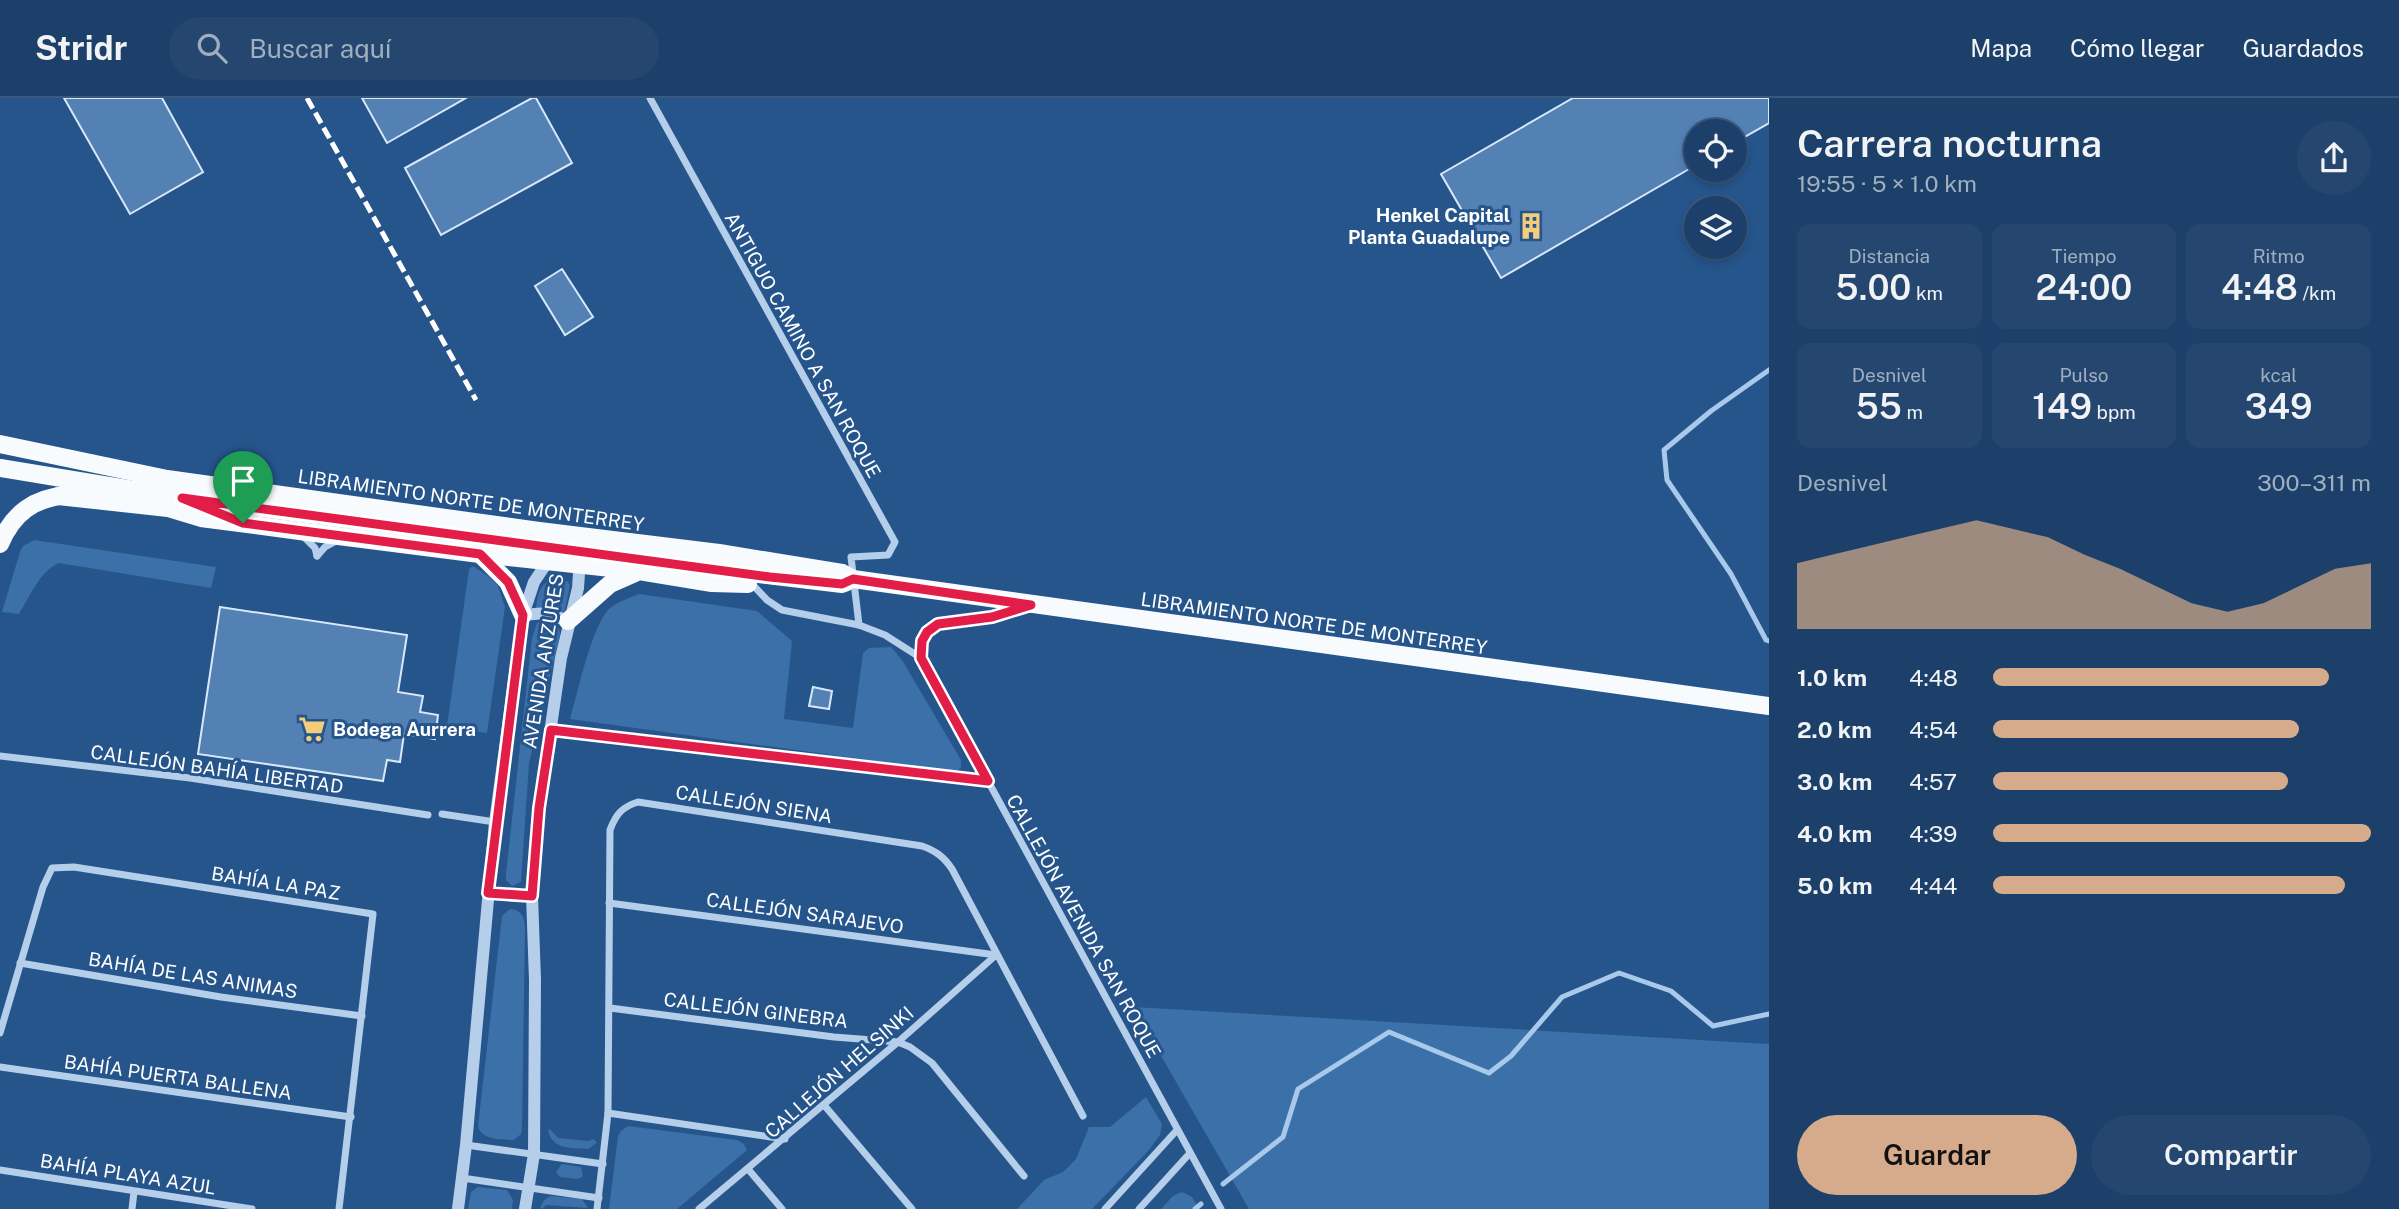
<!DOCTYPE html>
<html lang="es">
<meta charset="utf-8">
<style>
:root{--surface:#1c4069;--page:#25476f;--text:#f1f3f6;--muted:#a0afc0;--line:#3a597d;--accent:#d6ab8b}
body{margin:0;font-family:"Public Sans",sans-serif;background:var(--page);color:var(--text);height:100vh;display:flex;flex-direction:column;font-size:26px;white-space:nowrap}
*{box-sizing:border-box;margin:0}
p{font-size:23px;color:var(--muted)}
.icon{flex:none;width:38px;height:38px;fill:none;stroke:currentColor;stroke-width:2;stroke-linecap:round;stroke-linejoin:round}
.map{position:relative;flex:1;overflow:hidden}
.panel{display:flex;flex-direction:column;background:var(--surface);width:630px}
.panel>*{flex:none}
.controls{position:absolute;left:1684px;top:21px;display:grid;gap:14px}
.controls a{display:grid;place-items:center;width:63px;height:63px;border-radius:50%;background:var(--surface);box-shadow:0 4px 10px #0003,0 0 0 2px var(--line);font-size:35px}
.pin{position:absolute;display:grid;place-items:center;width:60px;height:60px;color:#fff;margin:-72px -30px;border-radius:50% 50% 50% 0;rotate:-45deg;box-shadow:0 0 7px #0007}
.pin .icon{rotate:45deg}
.round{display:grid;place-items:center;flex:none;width:74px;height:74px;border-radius:37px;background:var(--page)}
.summary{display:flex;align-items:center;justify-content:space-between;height:119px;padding:0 28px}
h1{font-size:38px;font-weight:600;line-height:52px}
.metrics{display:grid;grid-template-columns:repeat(3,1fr);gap:10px;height:119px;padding:7px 28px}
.metrics div{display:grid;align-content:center;border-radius:14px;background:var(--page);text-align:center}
.metrics b{font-size:35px;font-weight:600}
.metrics small{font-size:19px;font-weight:400}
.metrics p{font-size:19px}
.chart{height:196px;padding:14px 28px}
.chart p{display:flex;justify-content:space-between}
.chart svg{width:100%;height:126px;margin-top:7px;fill:var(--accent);opacity:.7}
.cta{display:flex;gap:14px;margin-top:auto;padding:14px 28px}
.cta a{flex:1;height:80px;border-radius:42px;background:var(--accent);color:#111;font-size:28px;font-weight:600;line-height:80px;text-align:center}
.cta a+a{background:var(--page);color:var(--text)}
ul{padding:0 28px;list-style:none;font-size:23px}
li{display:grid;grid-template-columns:112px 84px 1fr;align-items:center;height:52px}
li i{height:18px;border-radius:9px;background:var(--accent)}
header{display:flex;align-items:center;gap:42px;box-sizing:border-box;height:98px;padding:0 35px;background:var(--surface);border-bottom:2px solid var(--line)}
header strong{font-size:33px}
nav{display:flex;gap:38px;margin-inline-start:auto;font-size:24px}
.search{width:490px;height:63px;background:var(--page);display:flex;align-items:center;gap:18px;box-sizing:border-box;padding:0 24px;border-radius:38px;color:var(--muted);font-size:26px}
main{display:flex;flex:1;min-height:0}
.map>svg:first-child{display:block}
.green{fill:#3b70a8}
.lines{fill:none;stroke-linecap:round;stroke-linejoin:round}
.stream{stroke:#a9c9eb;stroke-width:5}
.building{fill:#5381b4;stroke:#d9e8f8;stroke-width:2}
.minor{stroke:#b5ceea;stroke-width:7}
.tertiary{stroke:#b5ceea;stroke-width:12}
.primary{stroke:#f8fbfe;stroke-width:18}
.rail{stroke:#fff;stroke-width:5;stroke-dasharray:12 5;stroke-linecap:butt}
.route-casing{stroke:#fff;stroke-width:14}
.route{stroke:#e11d48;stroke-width:9}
.labels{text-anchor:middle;stroke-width:6;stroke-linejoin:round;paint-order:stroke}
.poi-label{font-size:19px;font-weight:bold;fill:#fff;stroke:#26558c;text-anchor:end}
.street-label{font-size:19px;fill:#fff;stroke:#26558c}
</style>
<header>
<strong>Stridr</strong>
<div class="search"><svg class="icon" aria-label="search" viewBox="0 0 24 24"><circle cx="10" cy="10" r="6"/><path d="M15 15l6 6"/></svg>Buscar aquí</div>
<nav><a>Mapa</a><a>Cómo llegar</a><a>Guardados</a></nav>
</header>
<main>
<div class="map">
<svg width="1769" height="1111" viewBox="0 0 1769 1111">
<rect width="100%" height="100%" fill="#26558c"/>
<g class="green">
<path d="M34,442L216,469L211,490L59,465C39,474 30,498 19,516L2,514L20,454L23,448Z"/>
<path d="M473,468L488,478L498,488L505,509L487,635L447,628L469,471Z"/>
<path d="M557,480L567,483L570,487L564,517L551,508L536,510C538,496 540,483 557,480Z"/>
<path d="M639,496L757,513L792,543L784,621L853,630L863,555L869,550L891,549L902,562L961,662V669L956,674L570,621C578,594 591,530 609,511C617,504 629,500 639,496Z"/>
<path d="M546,521C555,523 560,527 560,537L529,665L521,784L512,788L506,782V776L532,540L537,525Z"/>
<path d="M510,811C523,812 525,821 525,832L522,1030L521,1036L514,1042C501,1041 482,1043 478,1028L502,818Z"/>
<path d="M1133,909L1769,946V1111H1249Z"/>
<path d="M1146,999L1162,1026L1160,1037L1149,1052L1092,1111H1017L1044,1082L1063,1074L1076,1061L1089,1029H1110Z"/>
<path d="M628,1028L737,1042L744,1046L747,1052L677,1111H609L618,1038L621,1033Z"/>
<path d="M550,1031L558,1040L589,1043L593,1041L597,1044L589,1051C573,1050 553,1052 548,1033Z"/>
<path d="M562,1066L581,1069L583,1078L578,1081L560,1079L556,1074Z"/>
<path d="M478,1089L507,1092L513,1102L512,1111H468L471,1094Z"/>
<path d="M1182,1094L1192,1099L1199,1111H1161L1173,1098Z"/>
<path d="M550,1098L582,1101L588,1110L546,1107L542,1111L540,1110L544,1102Z"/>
</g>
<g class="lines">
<g class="stream">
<path d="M1769,272L1711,313L1664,352L1667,382L1731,476L1766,542L1769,543"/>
<path d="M1223,1086L1283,1039L1298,991L1389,934L1489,975L1511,958L1562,899L1619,875L1671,893L1713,928L1769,916"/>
<path d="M1195,1111L1201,1106"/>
</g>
</g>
<g class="building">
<path d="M64,0H162L203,74L130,116Z"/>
<path d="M362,0H466L387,45Z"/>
<path d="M532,0H536L572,65L441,137L405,70Z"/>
<path d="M1573,0H1769V25L1734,45V33H1696V67L1501,180L1441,76Z"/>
<path d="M562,171L593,219L565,237L535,188Z"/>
<path d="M220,509L407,537L398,594L423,598L420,614L438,617L435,641L404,636L400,664L387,662L383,683L198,656Z"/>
<path d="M813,589L832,593L829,611L809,608Z"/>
</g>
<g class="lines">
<g class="minor">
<path d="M650,0L895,444L888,457L851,459L859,527"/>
<path d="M304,439L315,450L317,458"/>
<path d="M317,458L325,449L338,442"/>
<path d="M753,487L767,502L782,512L859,527L885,537L921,560L1221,1111"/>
<path d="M921,560L922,543L927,534L938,526L992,519L1024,510"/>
<path d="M551,632L988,683"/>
<path d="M0,658L190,680L428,717"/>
<path d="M442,716L495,724"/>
<path d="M609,805L996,857"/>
<path d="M20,865L221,899L362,918"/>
<path d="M610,910L834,939L898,944L910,949L932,965L1024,1078"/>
<path d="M0,935L43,789L52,770L74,769L373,816L339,1111"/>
<path d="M0,969L351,1019"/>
<path d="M824,1007L912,1111"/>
<path d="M608,1015L785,1041"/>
<path d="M466,1047L603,1066"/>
<path d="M748,1071L782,1111"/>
<path d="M0,1072L252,1111"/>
<path d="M462,1080L599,1100"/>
<path d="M132,1111L134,1094"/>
<path d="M597,1111L608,1015L610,732C616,716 622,709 638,704L922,748C936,753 944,759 952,771L1083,1018"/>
<path d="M699,1111L898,944L996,857"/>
<path d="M1105,1111L1177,1032"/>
<path d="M1139,1111L1190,1055"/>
</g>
<g class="tertiary">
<path d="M523,517L546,515L568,523"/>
<path d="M488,795L532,798"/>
<path d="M458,1111L466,1047L495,724L523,517L534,484L550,460"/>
<path d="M525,1111L534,1056L535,882L532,798L539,710L561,560L578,490L579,475L575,462"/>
</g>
<g class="primary">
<path d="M0,346L167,381L539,433L719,455L842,475L853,481L1769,608"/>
<path d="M0,370L182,400L453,435L631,461L842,486L847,484"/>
<path d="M58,398L168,410L201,420L307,434L480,456L639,473L712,485L748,486"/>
<path d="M0,446C13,415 34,400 67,397"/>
<path d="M480,456L508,484L523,517"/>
<path d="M568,523L610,486L635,475"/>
</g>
<path class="rail" d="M307,0L476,302"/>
</g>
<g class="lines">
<defs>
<path id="route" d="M182,400L770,479L842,486L853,481L1031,507L992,519L938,526L927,534L922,543L921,560L988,683L551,632L539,710L532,798L488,795L523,517L508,484L480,456L243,425Z"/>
</defs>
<use href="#route" class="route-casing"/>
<use href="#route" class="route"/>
</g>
<defs>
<symbol id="building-bare" viewBox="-9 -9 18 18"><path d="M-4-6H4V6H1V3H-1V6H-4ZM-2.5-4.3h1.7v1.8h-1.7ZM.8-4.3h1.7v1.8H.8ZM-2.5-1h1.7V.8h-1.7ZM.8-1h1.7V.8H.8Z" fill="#f3cd7a" stroke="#26558c" stroke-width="2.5" paint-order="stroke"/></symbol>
<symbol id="supermarket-bare" viewBox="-9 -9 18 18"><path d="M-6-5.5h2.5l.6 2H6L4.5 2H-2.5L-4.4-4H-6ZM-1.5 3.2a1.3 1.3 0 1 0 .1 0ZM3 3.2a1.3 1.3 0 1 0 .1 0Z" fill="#f3cd7a" stroke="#26558c" stroke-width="2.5" paint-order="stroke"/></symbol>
</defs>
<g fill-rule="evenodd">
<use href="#building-bare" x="1512" y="109" width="38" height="38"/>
<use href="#supermarket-bare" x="293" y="612" width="38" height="38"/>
</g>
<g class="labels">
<g class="poi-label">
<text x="1510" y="124">Henkel Capital<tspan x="1510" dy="22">Planta Guadalupe</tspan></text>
<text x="333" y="638" text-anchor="start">Bodega Aurrera</text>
</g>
<g class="street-label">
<text transform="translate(803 247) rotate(61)" y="7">ANTIGUO CAMINO A SAN ROQUE</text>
<text transform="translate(471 402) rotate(8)" y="7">LIBRAMIENTO NORTE DE MONTERREY</text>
<text transform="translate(1314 525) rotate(8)" y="7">LIBRAMIENTO NORTE DE MONTERREY</text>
<text transform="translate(543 563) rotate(-81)" y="7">AVENIDA ANZURES</text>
<text transform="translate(217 671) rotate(8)" y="7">CALLEJÓN BAHÍA LIBERTAD</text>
<text transform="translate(754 706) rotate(9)" y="7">CALLEJÓN SIENA</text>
<text transform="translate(276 785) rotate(9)" y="7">BAHÍA LA PAZ</text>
<text transform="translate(805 815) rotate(8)" y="7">CALLEJÓN SARAJEVO</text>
<text transform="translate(1084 828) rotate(61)" y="7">CALLEJÓN AVENIDA SAN ROQUE</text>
<text transform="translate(193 877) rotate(9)" y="7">BAHÍA DE LAS ANIMAS</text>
<text transform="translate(756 912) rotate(7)" y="7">CALLEJÓN GINEBRA</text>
<text transform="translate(839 974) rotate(-41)" y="7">CALLEJÓN HELSINKI</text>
<text transform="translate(178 979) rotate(8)" y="7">BAHÍA PUERTA BALLENA</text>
<text transform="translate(128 1076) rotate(9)" y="7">BAHÍA PLAYA AZUL</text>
</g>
</g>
</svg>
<div class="controls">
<a><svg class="icon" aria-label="locate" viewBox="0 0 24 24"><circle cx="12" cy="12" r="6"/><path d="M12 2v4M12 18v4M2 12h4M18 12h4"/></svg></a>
<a><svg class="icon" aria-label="layers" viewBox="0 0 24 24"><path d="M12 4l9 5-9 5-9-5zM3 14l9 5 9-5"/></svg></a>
</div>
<div class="pin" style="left:243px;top:425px;background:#1e9e55"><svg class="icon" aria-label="arrive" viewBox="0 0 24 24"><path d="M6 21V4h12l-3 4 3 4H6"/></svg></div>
</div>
<section class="panel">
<div class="summary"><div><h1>Carrera nocturna</h1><p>19:55 · 5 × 1.0 km</p></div><a class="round"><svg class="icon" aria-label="share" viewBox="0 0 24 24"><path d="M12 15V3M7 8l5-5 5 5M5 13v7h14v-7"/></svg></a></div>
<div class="metrics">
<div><p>Distancia</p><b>5.00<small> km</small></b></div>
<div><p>Tiempo</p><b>24:00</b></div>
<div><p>Ritmo</p><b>4:48<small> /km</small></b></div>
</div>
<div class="metrics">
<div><p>Desnivel</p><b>55<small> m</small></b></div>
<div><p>Pulso</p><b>149<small> bpm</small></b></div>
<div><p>kcal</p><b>349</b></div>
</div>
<div class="chart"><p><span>Desnivel</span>300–311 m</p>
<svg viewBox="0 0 160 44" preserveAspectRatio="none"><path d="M0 44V21L10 18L20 15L30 12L40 9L50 6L60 9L70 12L80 18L90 23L100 29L110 35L120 38L130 35L140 29L150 23L160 21V44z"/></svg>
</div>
<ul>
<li><b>1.0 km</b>4:48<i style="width:89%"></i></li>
<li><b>2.0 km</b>4:54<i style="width:81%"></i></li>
<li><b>3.0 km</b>4:57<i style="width:78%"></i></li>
<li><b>4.0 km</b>4:39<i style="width:100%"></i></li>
<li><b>5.0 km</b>4:44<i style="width:93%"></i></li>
</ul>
<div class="cta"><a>Guardar</a><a>Compartir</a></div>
</section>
</main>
